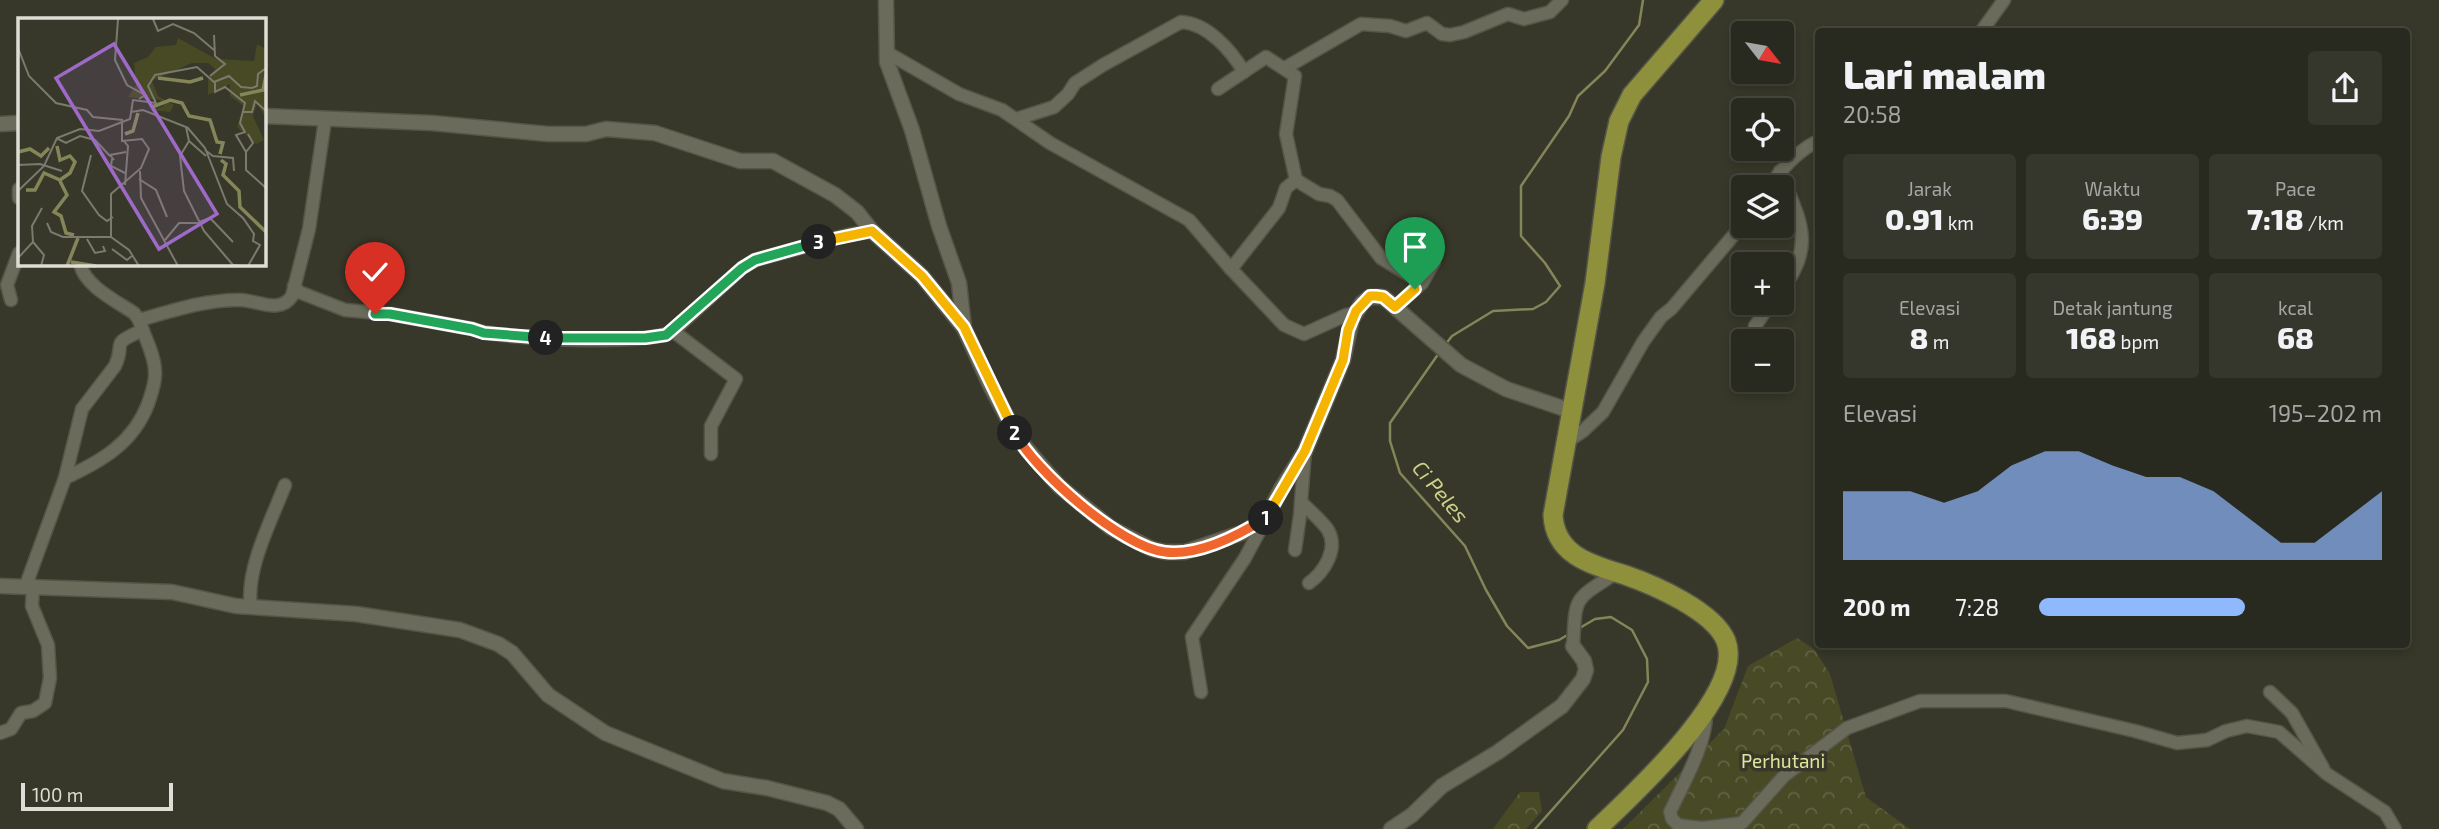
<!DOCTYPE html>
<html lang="id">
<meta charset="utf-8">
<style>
:root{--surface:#292a1f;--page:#35362c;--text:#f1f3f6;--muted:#a5a7a4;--line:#45463d;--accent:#90b8fd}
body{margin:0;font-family:"Exo 2",sans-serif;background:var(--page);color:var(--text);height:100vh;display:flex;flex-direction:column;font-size:26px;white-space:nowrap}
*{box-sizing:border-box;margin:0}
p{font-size:23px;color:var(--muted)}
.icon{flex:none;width:38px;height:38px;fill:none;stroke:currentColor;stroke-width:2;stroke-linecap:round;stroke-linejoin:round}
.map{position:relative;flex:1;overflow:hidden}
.drawer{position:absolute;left:1815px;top:28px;width:595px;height:620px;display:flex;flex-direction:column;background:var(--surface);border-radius:7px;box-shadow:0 4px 10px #0003,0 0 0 2px var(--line)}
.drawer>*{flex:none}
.needle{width:46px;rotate:121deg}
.fabs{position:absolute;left:1731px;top:21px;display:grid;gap:14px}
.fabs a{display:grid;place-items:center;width:63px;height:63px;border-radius:7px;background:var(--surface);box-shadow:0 4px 10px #0003,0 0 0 2px var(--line);font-size:35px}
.scale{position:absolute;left:21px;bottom:18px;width:152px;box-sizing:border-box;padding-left:7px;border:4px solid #deded5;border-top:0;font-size:19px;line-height:24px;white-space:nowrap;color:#deded5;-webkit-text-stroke:5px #373829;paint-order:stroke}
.pin{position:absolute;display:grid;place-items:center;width:60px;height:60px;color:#fff;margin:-72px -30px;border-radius:50% 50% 50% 0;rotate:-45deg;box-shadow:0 0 7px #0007}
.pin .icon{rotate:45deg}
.km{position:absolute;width:35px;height:35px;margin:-18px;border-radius:50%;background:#222;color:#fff;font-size:19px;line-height:35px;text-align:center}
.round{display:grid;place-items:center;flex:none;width:74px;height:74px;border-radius:7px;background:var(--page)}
.head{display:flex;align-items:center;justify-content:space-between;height:119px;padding:0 28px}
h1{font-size:38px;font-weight:800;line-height:52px}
.stats{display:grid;grid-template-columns:repeat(3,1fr);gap:10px;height:119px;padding:7px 28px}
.stats div{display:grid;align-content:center;border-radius:7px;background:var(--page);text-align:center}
.stats b{font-size:30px;font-weight:800}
.stats small{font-size:19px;font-weight:400}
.stats p{font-size:19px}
.chart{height:196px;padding:14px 28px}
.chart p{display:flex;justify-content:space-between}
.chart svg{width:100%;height:126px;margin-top:7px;fill:var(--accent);opacity:.7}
ul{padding:0 28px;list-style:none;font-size:23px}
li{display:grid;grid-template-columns:112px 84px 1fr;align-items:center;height:52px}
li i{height:18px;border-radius:9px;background:var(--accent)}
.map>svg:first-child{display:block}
.forest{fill:url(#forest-crowns)}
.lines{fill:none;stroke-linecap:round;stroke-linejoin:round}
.stream{stroke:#84865a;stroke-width:2.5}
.minor-casing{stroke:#545448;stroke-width:15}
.tertiary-casing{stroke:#545448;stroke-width:17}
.trunk-casing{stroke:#545448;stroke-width:22}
.minor{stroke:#6a6b5a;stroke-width:12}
.tertiary{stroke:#6a6b5a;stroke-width:14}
.trunk{stroke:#8e903c;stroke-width:19}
.split-1-casing{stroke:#fff;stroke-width:14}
.split-2-casing{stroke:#fff;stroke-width:14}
.split-3-casing{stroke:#fff;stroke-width:14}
.split-4-casing{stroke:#fff;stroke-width:14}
.split-5-casing{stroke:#fff;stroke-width:14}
.split-1{stroke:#f5b400;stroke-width:9}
.split-2{stroke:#f0652b;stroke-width:9}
.split-3{stroke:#f5b400;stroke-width:9}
.split-4{stroke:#22a559;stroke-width:9}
.split-5{stroke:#22a559;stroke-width:9}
.labels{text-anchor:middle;stroke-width:7;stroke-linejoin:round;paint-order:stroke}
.park-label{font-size:19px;fill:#e2e59d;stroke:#373829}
.water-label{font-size:21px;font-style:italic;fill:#ced18a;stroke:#373829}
.inset-river{fill:none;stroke:#84865a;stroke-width:3.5}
.inset-road{fill:none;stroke:#7a7a6e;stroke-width:2}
.view{fill:#9e6ac7;fill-opacity:0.15;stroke:#9e6ac7;stroke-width:3.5}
.inset-edge{fill:none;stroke:#deded5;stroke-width:3.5}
</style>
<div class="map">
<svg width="2439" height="829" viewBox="0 0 2439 829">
<defs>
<pattern id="forest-crowns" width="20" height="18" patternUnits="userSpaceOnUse" patternTransform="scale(1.75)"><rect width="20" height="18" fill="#484925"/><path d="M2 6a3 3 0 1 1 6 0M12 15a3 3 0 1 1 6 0" fill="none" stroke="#626344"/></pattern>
</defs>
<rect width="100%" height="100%" fill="#373829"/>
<g class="forest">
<path d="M1797,638L1814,649L1830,674L1866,797L1910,829H1623L1724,729L1748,666Z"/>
<path d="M1520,792H1539L1542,811L1526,829H1493Z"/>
</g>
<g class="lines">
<g class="stream">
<path d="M1445,345L1452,336L1493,311L1533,309L1546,302L1560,286L1545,263L1521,236V186L1569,116L1578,96L1605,71L1639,25L1643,0"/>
<path d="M1439,353L1390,423V441L1400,473L1465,546L1486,590L1507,626L1528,648L1559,640L1569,634"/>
<path d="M1535,829L1623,730L1648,682L1647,659L1632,630L1611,617L1595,619L1578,629"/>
</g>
<defs>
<g id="minor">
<path d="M1981,32L2004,0"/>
<path d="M886,52L959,94L1002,110L1050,143L1189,220L1231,269L1284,325L1304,334L1346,315L1355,314"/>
<path d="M1285,68L1361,24L1390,26L1406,31L1427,23L1442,34L1450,35L1464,32L1508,14L1524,19L1550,12L1562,0"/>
<path d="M1218,89L1266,57L1295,76L1286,134L1296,180L1286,188L1279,208L1231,269"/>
<path d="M1016,119L1054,107L1068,94L1075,83L1103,65L1181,22C1207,23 1231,50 1244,72"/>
<path d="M1780,171C1799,220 1817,243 1782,290"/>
<path d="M1296,180L1319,194L1330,196L1337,200L1381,258L1422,283"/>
<path d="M1769,187C1782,168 1797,151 1818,141"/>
<path d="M19,189V198"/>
<path d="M294,286L299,292L345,310L390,314L473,329C500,340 650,346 673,331L742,268L755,260L848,235L872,231"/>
<path d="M11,300L7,285L19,253"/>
<path d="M1395,307L1422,283L1434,262"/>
<path d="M139,320C172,311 207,299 241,300C259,301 280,314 292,296L309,229L325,120"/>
<path d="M1755,326L1771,303"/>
<path d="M673,331L736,379L711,426V454"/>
<path d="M1565,443L1583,431L1603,412L1643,342L1661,317L1672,308L1743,224"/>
<path d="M65,478L82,409L115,366C127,341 107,346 143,330"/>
<path d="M1301,502C1310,511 1321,520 1328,530C1339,549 1324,572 1309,583"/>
<path d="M1295,550L1300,515L1305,451"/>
<path d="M26,585L65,478C102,461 133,443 148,404C151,395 156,382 155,372C155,355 144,336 139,320L134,313C116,301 85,286 80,264"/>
<path d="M251,607C245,570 272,519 285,485"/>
<path d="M1573,646C1576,595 1573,601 1616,573"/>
<path d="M1201,692L1192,637L1245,558L1267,517"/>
<path d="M2270,692L2292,713L2323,768"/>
<path d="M1706,713C1707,743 1683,784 1670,812L1672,819L1678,825L1702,828L1742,823L1784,776L1847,728L1920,701H2006L2135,731L2177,743L2207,740L2226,731L2247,726L2279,732L2327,774L2385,812L2395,829"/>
<path d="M0,733L11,729L21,713L33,711L45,703L50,678L48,645L32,606L33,585"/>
</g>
<g id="tertiary">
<path d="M886,0L887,62L912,130L939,226L959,283L964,328L990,385L1019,440L1059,486L1111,528L1152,549L1165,552H1185L1244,532L1267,517L1281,489L1305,451L1343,360L1352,319L1362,303L1370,297H1383L1388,301L1461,365L1506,389L1571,411"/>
<path d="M264,116L432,123L548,134H586L606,129L655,133L740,161H773L835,195L857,212L872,231L922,276L964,328"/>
<path d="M0,124L19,123"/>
<path d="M0,586L172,592L236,606L356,614L460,630L498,644L512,653L548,695L605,733L723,781L767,788L827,803L839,809L856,829"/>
<path d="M1391,829L1412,815L1442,786L1498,752L1562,706L1583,679L1586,670L1584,661L1573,646"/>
</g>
<path id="trunk" d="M1597,829C1631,796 1746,693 1726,641C1714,611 1654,585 1625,575C1593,565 1555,556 1553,515L1595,283L1611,157L1619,121L1632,95L1714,0"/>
</defs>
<use href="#minor" class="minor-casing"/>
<use href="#tertiary" class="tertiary-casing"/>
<use href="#trunk" class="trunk-casing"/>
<use href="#minor" class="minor"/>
<use href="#tertiary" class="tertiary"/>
<use href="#trunk" class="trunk"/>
</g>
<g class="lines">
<defs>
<path id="split-1" d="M1266,518L1305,451L1343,360L1348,330L1356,311L1370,296H1376L1383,297L1395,307L1415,289"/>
<path id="split-2" d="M1015,433C1035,471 1121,547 1165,552C1198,556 1239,535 1266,518"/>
<path id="split-3" d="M819,242L872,231L922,276L964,327L1015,433"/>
<path id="split-4" d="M546,338H645L666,335L742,268L755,260L819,242"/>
<path id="split-5" d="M375,314H390L472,329L484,333L546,338"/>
</defs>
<use href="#split-1" class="split-1-casing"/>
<use href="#split-2" class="split-2-casing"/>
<use href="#split-3" class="split-3-casing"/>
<use href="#split-4" class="split-4-casing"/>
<use href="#split-5" class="split-5-casing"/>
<use href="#split-1" class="split-1"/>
<use href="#split-2" class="split-2"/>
<use href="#split-3" class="split-3"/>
<use href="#split-4" class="split-4"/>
<use href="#split-5" class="split-5"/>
</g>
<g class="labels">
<g class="park-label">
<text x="1783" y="768">Perhutani</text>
</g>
<g class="water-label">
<text transform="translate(1440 492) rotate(50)" y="7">Ci Peles</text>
</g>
</g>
<g transform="translate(18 18)">
<rect width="248" height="248" fill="#373829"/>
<path d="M160,20L198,41L236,43L239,26L248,31V100L239,86L235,98L246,122L238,126L219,109L226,88L212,78V66L190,77V62L197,51L190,45H174L134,63L140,78L156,87L152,94L132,92L146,88L142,82L110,79L118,67L116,45L130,39L138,29L158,27Z" fill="#484925"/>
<path class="inset-river" d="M140,60L172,64L185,60M222,77L245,72L248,57M134,89L152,82L164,85L171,98L192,102L199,124L205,125L202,136M107,116L115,113L120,95M0,134L12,131L23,138L31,130M203,142L208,146L205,157L221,173L222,189L248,214M42,163L49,177L36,194L43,198L48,215L56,217M8,172H17L26,155L42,162L52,155L57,144L52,138L42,142L39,128M53,244L78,248M49,248L60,220"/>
<path class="inset-road" d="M100,1L97,42L109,67L127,77L121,81M135,1L140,13L155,6L176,15L196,32M0,30L11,58L38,85L69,92L75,99L105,102M192,58L207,46L197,38L196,17M197,64V74L207,69L227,85L222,105L227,114L218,117L228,134V152L248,170M113,94L125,92L168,109L171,123L162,138L166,173L186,213L215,247L222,248M225,94H234L237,83L248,93M104,104V123L124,121L131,131L123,150L93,176V219L111,232L121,248M169,109L187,130L209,186L225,200L236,216L235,223L242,227L230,248M38,120L48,125L62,118L77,122L92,138M106,123L110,128L107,167M171,123L188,138M187,132L195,138L215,140L216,153M228,134L235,125L230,116M73,137L64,173L81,197L89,203L95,199M94,141L93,148L107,155M96,142L92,137L108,134M0,147L22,146L44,153M122,153L123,180L160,248M121,161L138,172L149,199M0,173L26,148L39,120L62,111L81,113L112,101L115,82L138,85L130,68L137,57L179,49L196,64L211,58L223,69L234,70L239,68L240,56L248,50M181,204L192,200L215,224M29,205L33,214L45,219H93M69,221L77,235L87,233L85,228M147,222L161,205H181M15,224L26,237L23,248M94,231L109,242L115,237M0,240L15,224L14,208L24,190"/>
<path class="view" d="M96,26L199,196L141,231L38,60Z"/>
<rect width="248" height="248" class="inset-edge"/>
</g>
</svg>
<div class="fabs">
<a><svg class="needle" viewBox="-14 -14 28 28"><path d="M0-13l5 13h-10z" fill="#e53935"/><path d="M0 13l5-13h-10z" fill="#a5a7a4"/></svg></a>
<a><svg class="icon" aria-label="locate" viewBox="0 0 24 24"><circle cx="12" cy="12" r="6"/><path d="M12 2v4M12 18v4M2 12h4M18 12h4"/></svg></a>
<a><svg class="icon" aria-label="layers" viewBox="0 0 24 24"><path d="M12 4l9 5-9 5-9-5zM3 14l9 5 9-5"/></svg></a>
<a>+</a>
<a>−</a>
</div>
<div class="scale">100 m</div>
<div class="pin" style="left:1415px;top:289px;background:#1e9e55"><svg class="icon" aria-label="arrive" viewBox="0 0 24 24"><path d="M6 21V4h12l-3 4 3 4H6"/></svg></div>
<div class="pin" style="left:375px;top:314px;background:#d93025"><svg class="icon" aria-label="check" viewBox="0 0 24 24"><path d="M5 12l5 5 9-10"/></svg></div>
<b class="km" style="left:1266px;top:518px">1</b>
<b class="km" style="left:1015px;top:433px">2</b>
<b class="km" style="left:819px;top:242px">3</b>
<b class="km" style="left:546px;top:338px">4</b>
<section class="drawer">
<div class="head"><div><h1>Lari malam</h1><p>20:58</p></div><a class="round"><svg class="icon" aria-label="share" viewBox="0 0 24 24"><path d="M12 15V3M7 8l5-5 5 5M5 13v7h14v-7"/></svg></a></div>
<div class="stats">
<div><p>Jarak</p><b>0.91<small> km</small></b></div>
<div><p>Waktu</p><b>6:39</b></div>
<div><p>Pace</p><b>7:18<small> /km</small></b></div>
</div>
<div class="stats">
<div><p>Elevasi</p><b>8<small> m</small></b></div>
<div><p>Detak jantung</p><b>168<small> bpm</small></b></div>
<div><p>kcal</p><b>68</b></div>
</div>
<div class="chart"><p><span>Elevasi</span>195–202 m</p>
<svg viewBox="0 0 160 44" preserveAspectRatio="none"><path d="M0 44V20L10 20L20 20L30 24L40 20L50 11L60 6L70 6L80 11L90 15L100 15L110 20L120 29L130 38L140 38L150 29L160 20V44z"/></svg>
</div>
<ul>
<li><b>200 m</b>7:28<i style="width:60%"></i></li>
</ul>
</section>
</div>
